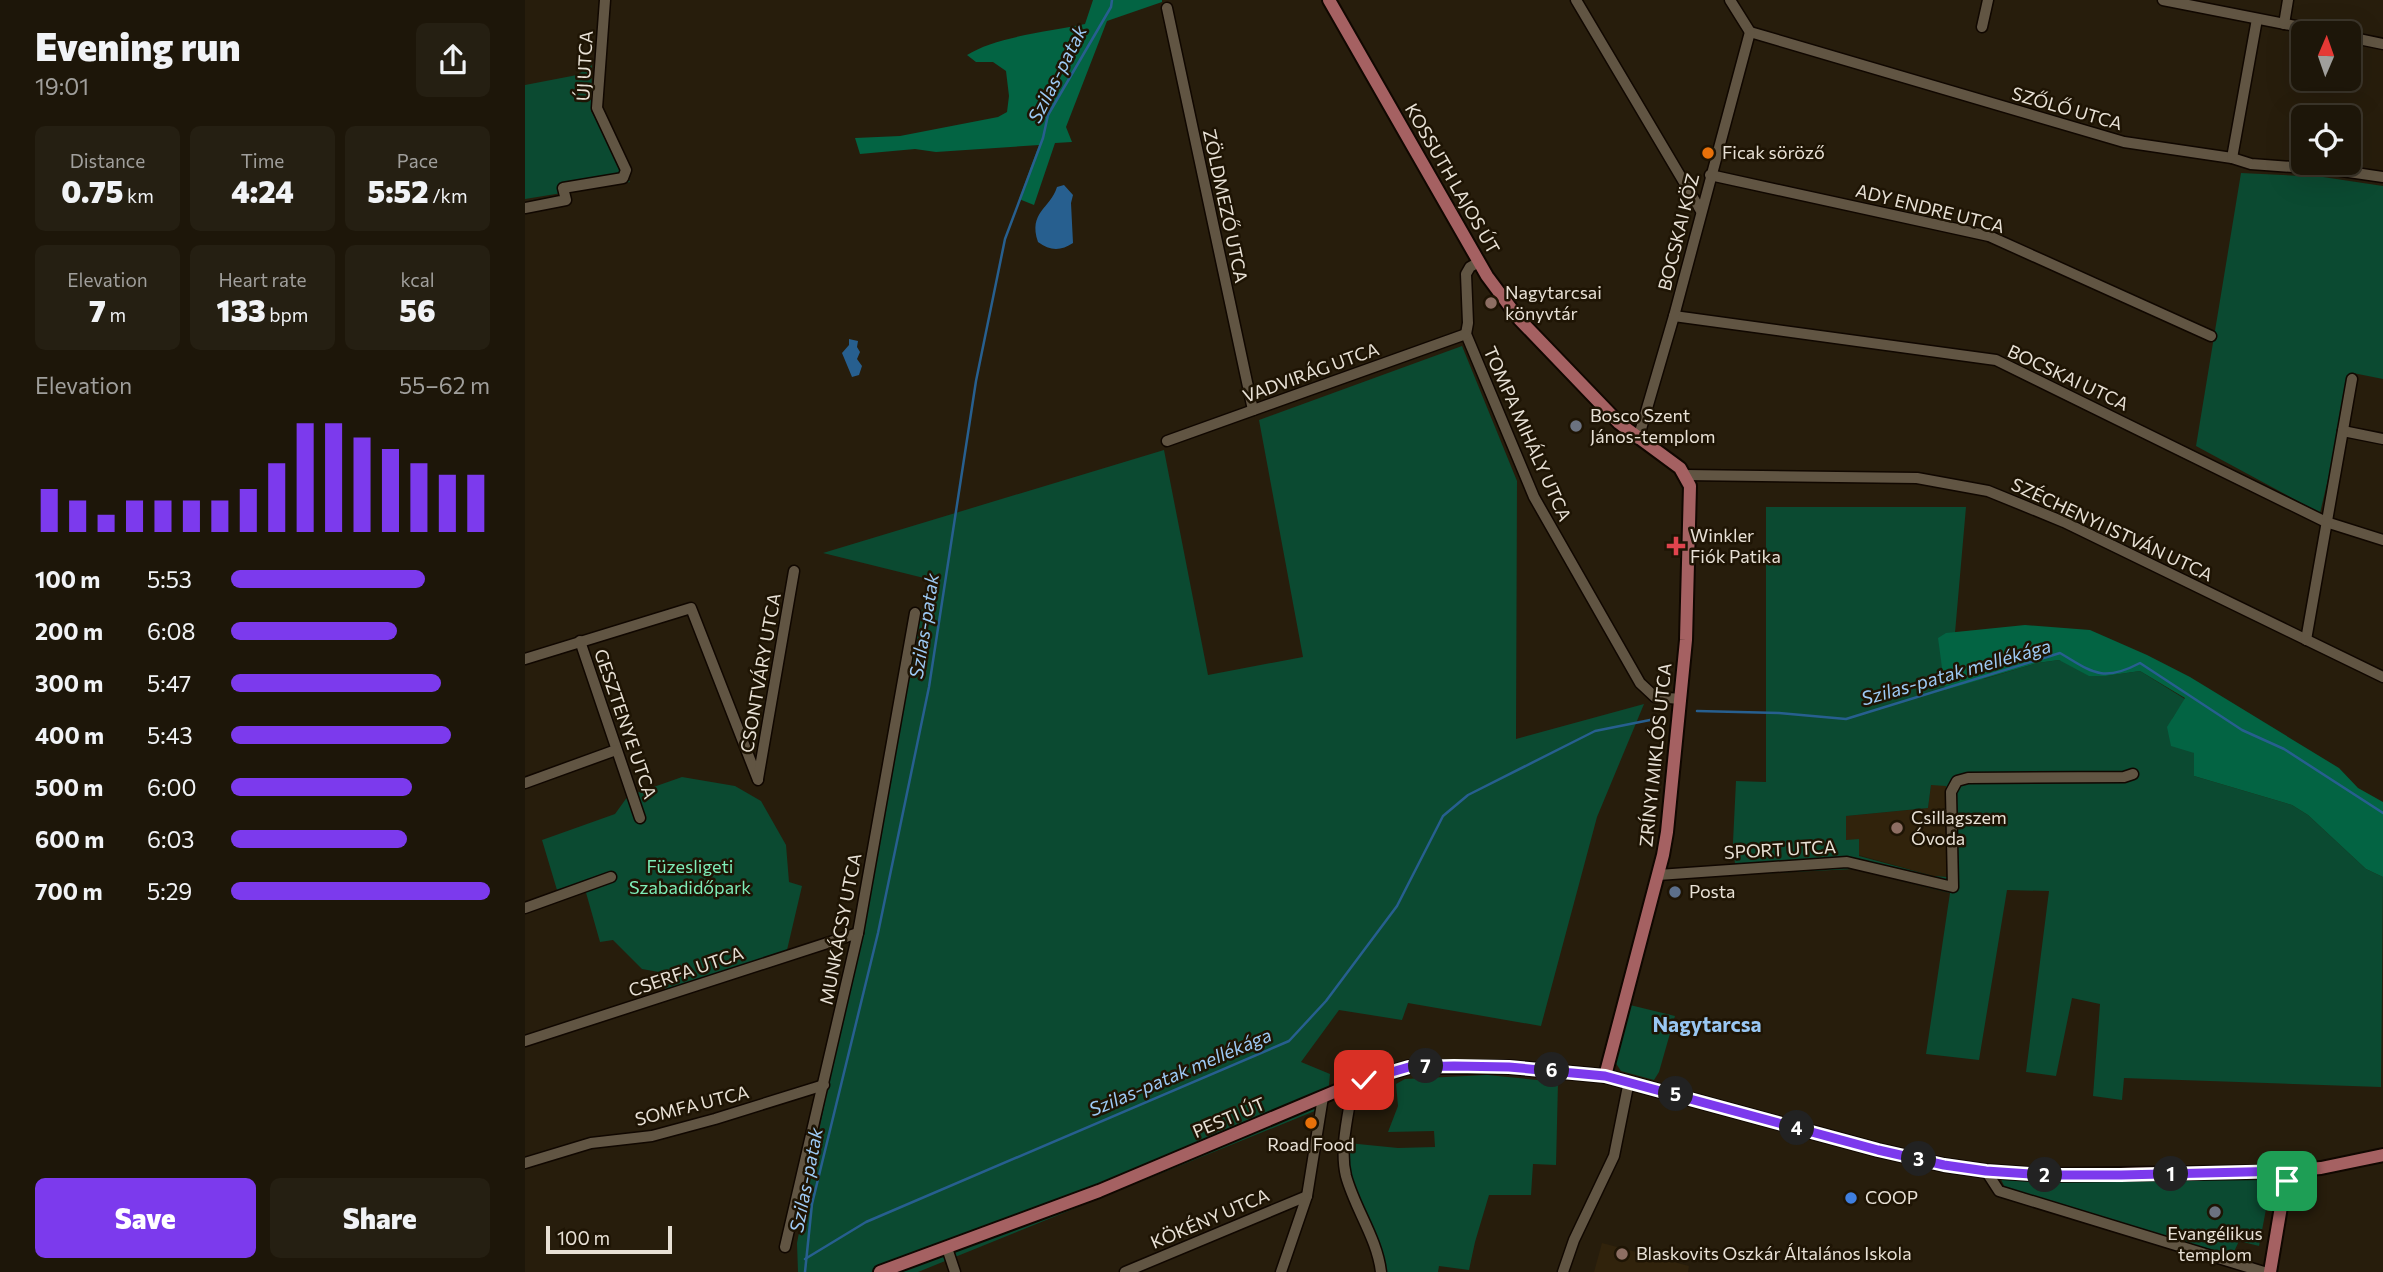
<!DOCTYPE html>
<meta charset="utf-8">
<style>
:root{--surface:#1d1609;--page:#251f12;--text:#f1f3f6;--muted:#a09f9c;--line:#3b352a;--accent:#7c3aed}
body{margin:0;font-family:Commissioner,sans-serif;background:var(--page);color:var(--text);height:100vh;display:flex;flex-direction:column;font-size:26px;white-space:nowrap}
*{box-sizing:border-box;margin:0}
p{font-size:23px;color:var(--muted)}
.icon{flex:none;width:38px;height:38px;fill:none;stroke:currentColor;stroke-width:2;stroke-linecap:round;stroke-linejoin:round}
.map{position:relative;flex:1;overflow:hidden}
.details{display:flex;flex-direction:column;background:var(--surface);width:525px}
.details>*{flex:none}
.needle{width:46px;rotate:2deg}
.fabs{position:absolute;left:1766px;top:21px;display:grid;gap:14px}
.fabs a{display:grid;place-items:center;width:70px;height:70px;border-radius:10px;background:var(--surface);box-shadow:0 7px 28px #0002,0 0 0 2px var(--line);font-size:35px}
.scale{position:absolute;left:21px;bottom:18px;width:126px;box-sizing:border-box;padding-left:7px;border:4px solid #e8e1d6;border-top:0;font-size:19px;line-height:24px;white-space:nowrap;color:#e8e1d6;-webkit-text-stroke:5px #1e1404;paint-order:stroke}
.pin{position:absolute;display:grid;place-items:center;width:60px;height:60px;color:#fff;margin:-30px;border-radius:14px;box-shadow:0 4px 10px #0006}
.km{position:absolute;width:35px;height:35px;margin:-18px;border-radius:50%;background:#222;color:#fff;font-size:19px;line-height:35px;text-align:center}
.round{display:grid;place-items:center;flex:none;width:74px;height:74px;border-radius:10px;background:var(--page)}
.headline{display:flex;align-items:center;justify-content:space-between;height:119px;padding:0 35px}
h1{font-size:38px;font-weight:800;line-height:52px}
.metrics{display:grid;grid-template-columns:repeat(3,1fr);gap:10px;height:119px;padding:7px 35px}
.metrics div{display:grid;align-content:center;border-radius:10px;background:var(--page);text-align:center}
.metrics b{font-size:30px;font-weight:800}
.metrics small{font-size:19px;font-weight:400}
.metrics p{font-size:19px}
.chart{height:196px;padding:14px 35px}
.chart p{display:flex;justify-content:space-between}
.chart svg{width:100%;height:126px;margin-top:7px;stroke:var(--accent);stroke-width:6}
.cta{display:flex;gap:14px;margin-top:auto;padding:14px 35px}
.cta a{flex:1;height:80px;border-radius:10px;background:var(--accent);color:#fff;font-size:28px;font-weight:800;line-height:80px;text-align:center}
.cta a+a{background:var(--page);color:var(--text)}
ul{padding:0 35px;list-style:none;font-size:23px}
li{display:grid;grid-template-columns:112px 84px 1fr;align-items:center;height:52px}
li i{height:18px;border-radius:9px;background:var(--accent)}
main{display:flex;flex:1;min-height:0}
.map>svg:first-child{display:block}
.built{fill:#31230c}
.green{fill:#0b4a31;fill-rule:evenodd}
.forest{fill:#036443}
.water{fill:#275f8f}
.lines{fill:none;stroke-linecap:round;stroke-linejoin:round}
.stream{stroke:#275f8f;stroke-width:2.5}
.minor-casing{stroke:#100700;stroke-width:13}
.major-casing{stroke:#100700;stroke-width:16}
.minor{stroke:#615543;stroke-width:10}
.major{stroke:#a56162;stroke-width:12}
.route-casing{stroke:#fff;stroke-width:14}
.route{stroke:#7c3aed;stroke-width:9}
.food-dot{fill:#e8710a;stroke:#1e1404;stroke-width:2.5}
.education-dot{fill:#8d6e63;stroke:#1e1404;stroke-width:2.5}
.worship-dot{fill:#6b7280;stroke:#1e1404;stroke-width:2.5}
.health-dot{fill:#e0444e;stroke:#1e1404;stroke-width:2.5}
.service-dot{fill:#5c6f8a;stroke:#1e1404;stroke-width:2.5}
.shop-dot{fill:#3f7fe0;stroke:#1e1404;stroke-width:2.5}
.labels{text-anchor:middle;stroke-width:5;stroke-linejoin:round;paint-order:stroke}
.street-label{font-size:18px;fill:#e8e1d6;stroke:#1e1404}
.poi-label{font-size:18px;fill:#e8e1d6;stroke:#1e1404;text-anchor:start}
.park-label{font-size:18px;fill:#7eedb8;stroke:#1e1404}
.water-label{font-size:19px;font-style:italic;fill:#9dcaf5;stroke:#1e1404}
.quarter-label{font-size:21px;font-weight:bold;fill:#99c7f3;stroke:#1e1404}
</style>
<main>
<section class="details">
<div class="headline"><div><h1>Evening run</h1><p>19:01</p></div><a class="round"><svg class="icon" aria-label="share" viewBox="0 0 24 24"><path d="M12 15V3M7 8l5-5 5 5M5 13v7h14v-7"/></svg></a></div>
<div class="metrics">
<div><p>Distance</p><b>0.75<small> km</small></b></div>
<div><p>Time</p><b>4:24</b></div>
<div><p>Pace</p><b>5:52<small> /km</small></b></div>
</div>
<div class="metrics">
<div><p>Elevation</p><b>7<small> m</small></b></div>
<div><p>Heart rate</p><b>133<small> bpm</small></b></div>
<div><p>kcal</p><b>56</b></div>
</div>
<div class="chart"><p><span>Elevation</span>55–62 m</p>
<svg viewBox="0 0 160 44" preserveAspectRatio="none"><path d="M5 44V29M15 44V33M25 44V38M35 44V33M45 44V33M55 44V33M65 44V33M75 44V29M85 44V20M95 44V6M105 44V6M115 44V11M125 44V15M135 44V20M145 44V24M155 44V24"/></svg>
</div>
<ul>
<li><b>100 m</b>5:53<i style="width:75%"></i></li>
<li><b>200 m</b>6:08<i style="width:64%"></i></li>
<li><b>300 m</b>5:47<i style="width:81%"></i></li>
<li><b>400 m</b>5:43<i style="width:85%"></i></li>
<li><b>500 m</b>6:00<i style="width:70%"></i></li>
<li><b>600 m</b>6:03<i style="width:68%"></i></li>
<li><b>700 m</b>5:29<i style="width:100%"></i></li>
</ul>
<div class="cta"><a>Save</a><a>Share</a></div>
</section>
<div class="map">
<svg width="1858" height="1272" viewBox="0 0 1858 1272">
<rect width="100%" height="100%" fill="#271d0c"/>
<g class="built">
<path d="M1406,785H1421L1423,877L1408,876L1334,855L1321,840V816L1403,808Z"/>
<path d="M1077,1243L1164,1266L1163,1272H1069Z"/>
</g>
<g class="green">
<path d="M67,65L66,111L105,182L0,199V85L52,75Z"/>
<path d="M1716,173L1798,177L1858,186V379L1828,373L1795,513L1671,446Z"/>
<path d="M937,346L992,481L991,739L1119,704L1072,817L1016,1026L883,1003L877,1020L814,1010L776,1062L805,1074L802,1106L393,1272H273L272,1243L403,579L298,553L639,450L683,675L778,657L734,420Z"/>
<path d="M1241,507H1441L1430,633H1421L1459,679L1512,663L1534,660L1581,676L1615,671L1660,699L1647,719L1669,753V776L1767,805L1783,815L1841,869L1858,877L1856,1087L1599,1078L1597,1100L1568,1096L1575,1004L1547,998L1531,1076L1501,1072L1524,891L1482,890L1454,1060L1401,1054L1425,893L1328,869L1211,875L1208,842L1211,781L1241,782ZM1406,785L1421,786L1423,877L1408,876L1334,856V839L1321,840V816L1403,808Z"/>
<path d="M157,777L210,786L236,801L261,845L264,882L277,886L262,950L141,991L134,972L117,969L88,940L75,942L58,882L32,890L17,840L90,814L103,796Z"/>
<path d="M1105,1005L1150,1016L1134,1072L1129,1080L1096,1071L1090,1062Z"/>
<path d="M962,1075L1033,1082L1031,1165L1008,1164L1006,1195H964L950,1242L944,1270L914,1266L913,1272H858L822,1172L823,1143L873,1148L910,1147L909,1131L863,1132L873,1106L871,1084L880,1079Z"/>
<path d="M1475,1177L1522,1181L1747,1178L1734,1246L1714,1241L1707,1256L1480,1188Z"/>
</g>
<g class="forest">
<path d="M568,0H637V2L582,21L541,127L547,142L530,143L509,205L494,199L514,145L411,152L390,149L335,154L330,138L375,136L473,117L482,112L484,96L481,71L468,62H451L442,55C470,37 526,31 560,24Z"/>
<path d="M1500,625L1565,630L1622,655L1665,677L1814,768L1833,788L1858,802V877L1841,869L1783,815L1767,805L1669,776V753L1646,746L1642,727L1660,698L1615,671L1581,676H1564L1534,660L1512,663L1420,690L1413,638L1421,633Z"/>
</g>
<g class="water">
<path d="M539,185L548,195L546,203L548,243C536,251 525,251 513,242C503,212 525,209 532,187Z"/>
<path d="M324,339L333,341L332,347L335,352L332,359L337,366L334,375L327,377L317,353L324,345Z"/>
</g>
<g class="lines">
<g class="stream">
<path d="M1172,711L1254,713L1321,719L1535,653C1567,672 1577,683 1615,663L1717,730L1759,749L1858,813"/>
<path d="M280,1259L341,1222L764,1041L801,1001L872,906L918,816L943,795L1070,731L1135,718"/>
<path d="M280,1272L287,1204L353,933L404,687L451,381L480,239L518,138L523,115L586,7L587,0"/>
</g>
<defs>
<g id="minor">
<path d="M1051,0L1176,211"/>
<path d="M1205,0L1225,32"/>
<path d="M1638,0L1806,33"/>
<path d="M642,8L728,410"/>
<path d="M1759,24L1763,0"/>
<path d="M1457,27L1463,0"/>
<path d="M1225,32L1599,142L1707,158L1726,164L1810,170L1858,177"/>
<path d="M1824,37L1858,44"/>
<path d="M1707,158L1732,19"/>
<path d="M1185,175L1464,236L1686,336"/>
<path d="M0,208L41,200L38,188L98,178L101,170L72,108L80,0"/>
<path d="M954,262L945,267L941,274L943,323L941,334L1009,497L1115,683L1130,697L1156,699"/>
<path d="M1149,316L1471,360L1801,522L1858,540"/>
<path d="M1818,431L1858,439"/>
<path d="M1113,439L1149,316L1225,32"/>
<path d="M642,441L941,334"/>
<path d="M1160,475L1392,478L1463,491L1539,522L1858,677"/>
<path d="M1781,640L1827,379"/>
<path d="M55,641L115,818"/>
<path d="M0,659L166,608L233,780"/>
<path d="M233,779L269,571"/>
<path d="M0,783L91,750"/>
<path d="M1133,875L1322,862L1428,887L1426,792L1432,781L1443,778L1599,777L1608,774"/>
<path d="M0,908L86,877"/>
<path d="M0,1041L333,933"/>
<path d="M828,1084C824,1113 814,1147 821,1176C830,1209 852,1238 856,1272"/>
<path d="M0,1163L66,1143L127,1136L190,1119L299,1085"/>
<path d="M1461,1171L1474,1191L1739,1272"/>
<path d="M260,1247L333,933L390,613"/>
<path d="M422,1248L430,1272"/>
<path d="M600,1272L782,1196"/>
<path d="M756,1272L782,1196L798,1097"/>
<path d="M1038,1272L1049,1240L1089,1156L1104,1081"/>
</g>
<g id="major">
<path d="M804,0L962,276L994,319L1094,423L1155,468L1165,486L1161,640L1142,832L1138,855L1080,1076"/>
<path d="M355,1272L574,1191L828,1084L884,1067H984L1080,1076L1353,1150L1419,1165L1461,1171L1520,1175L1740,1172L1796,1168L1858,1155"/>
<path d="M1745,1272L1762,1171"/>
</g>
</defs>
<use href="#minor" class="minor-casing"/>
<use href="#major" class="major-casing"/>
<use href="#minor" class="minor"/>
<use href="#major" class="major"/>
</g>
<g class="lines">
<defs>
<path id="route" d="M839,1080L884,1067L929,1066L984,1067L1080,1076L1353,1150L1419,1165L1461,1171L1520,1175H1596L1762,1171V1181"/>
</defs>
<use href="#route" class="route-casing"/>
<use href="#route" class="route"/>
</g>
<g class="food-dot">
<circle cx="1183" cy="153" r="7"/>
<circle cx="786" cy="1123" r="7"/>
</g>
<g class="education-dot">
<circle cx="966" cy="303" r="7"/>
<circle cx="1372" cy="828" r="7"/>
<circle cx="1097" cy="1254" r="7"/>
</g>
<g class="worship-dot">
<circle cx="1051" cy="426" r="7"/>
<circle cx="1690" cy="1212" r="7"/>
</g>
<path class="health-dot" d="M1147.5 535.5h7v7h7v7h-7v7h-7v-7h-7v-7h7z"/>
<circle class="service-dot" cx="1150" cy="892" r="7"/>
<circle class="shop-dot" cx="1326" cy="1198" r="7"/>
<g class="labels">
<g class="street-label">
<text transform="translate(60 66) rotate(-87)" y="6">ÚJ UTCA</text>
<text transform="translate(1542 109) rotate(16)" y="6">SZŐLŐ UTCA</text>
<text transform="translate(927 179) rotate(60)" y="6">KOSSUTH LAJOS ÚT</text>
<text transform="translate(700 206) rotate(78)" y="6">ZÖLDMEZŐ UTCA</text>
<text transform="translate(1405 209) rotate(14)" y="6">ADY ENDRE UTCA</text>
<text transform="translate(1154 232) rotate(-76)" y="6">BOCSKAI KÖZ</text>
<text transform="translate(786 373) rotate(-20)" y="6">VADVIRÁG UTCA</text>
<text transform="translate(1543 378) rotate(25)" y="6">BOCSKAI UTCA</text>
<text transform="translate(1002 434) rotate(66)" y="6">TOMPA MIHÁLY UTCA</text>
<text transform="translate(1587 530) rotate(25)" y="6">SZÉCHENYI ISTVÁN UTCA</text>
<text transform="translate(236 673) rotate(-80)" y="6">CSONTVÁRY UTCA</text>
<text transform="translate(100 724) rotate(71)" y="6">GESZTENYE UTCA</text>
<text transform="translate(1131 755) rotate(-84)" y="6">ZRÍNYI MIKLÓS UTCA</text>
<text transform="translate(1255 850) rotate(-3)" y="6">SPORT UTCA</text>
<text transform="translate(316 929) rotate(-79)" y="6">MUNKÁCSY UTCA</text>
<text transform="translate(161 972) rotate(-19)" y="6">CSERFA UTCA</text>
<text transform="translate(167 1106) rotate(-14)" y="6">SOMFA UTCA</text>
<text transform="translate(704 1118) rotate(-23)" y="6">PESTI ÚT</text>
<text transform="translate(685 1219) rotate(-23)" y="6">KÖKÉNY UTCA</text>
</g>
<g class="poi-label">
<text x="1197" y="159">Ficak söröző</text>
<text x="980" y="299">Nagytarcsai<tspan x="980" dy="21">könyvtár</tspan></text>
<text x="1065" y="422">Bosco Szent<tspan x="1065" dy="21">János-templom</tspan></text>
<text x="1165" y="542">Winkler<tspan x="1165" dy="21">Fiók Patika</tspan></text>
<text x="1386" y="824">Csillagszem<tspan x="1386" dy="21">Óvoda</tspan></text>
<text x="1164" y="898">Posta</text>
<text x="786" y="1151" text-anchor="middle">Road Food</text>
<text x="1340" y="1204">COOP</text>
<text x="1690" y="1240" text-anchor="middle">Evangélikus<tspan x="1690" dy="21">templom</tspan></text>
<text x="1111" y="1260">Blaskovits Oszkár Általános Iskola</text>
</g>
<g class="park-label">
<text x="165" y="873">Füzesligeti<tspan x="165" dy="21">Szabadidőpark</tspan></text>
</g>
<g class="water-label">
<text transform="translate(532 74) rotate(-63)" y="7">Szilas-patak</text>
<text transform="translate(399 626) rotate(-81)" y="7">Szilas-patak</text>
<text transform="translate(1431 672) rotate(-16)" y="7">Szilas-patak mellékága</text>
<text transform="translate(655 1072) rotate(-23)" y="7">Szilas-patak mellékága</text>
<text transform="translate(281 1180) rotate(-79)" y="7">Szilas-patak</text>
</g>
<g class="quarter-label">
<text x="1182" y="1032">Nagytarcsa</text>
</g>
</g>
</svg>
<div class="fabs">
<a><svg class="needle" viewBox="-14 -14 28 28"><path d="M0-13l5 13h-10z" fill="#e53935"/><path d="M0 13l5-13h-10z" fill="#a09f9c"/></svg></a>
<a><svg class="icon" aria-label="locate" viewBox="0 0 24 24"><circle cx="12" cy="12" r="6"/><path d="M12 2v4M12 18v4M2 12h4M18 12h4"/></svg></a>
</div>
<div class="scale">100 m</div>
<div class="pin" style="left:1762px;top:1181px;background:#1e9e55"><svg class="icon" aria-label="arrive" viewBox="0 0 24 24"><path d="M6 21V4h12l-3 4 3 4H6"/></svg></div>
<div class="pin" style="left:839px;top:1080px;background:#d93025"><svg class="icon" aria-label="check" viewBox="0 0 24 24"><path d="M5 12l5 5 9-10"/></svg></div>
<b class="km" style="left:1646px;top:1174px">1</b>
<b class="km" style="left:1520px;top:1175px">2</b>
<b class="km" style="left:1394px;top:1159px">3</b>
<b class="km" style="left:1272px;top:1128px">4</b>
<b class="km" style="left:1151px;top:1094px">5</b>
<b class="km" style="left:1027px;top:1070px">6</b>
<b class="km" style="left:901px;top:1066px">7</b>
</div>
</main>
